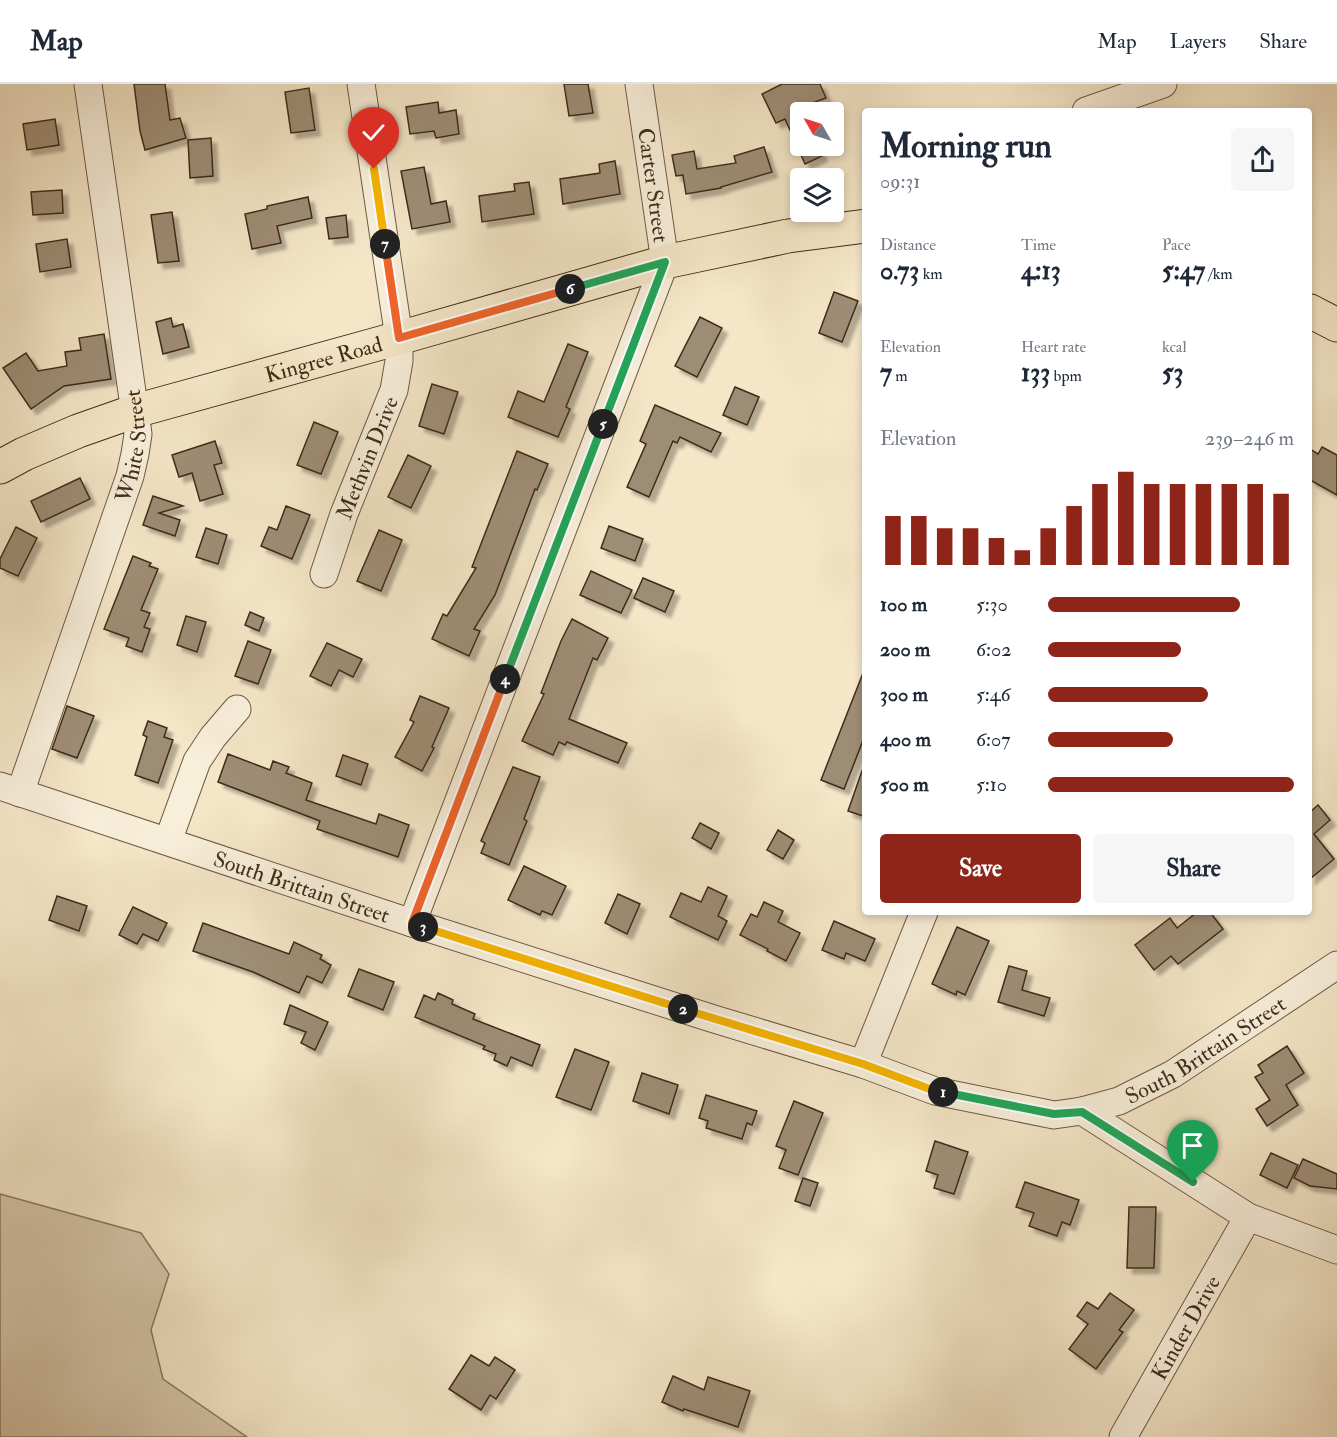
<!DOCTYPE html>
<meta charset="utf-8">
<style>
:root{--surface:#fff;--page:#f6f6f7;--text:#1f2937;--muted:#747a83;--line:#e0e1e3;--accent:#8f2418}
body{margin:0;font-family:"IM FELL Double Pica",serif;background:var(--page);color:var(--text);height:100vh;display:flex;flex-direction:column;font-size:22px;white-space:nowrap}
*{box-sizing:border-box;margin:0}
p{font-size:20px;color:var(--muted)}
.icon{flex:none;width:33px;height:33px;fill:none;stroke:currentColor;stroke-width:2;stroke-linecap:round;stroke-linejoin:round}
.map{position:relative;flex:1;overflow:hidden}
.sheet{position:absolute;left:862px;top:24px;width:450px;height:807px;display:flex;flex-direction:column;background:var(--surface);border-radius:6px;box-shadow:0 3px 9px #0003}
.sheet>*{flex:none}
.needle{width:39px;rotate:309deg}
.tools{position:absolute;left:790px;top:18px;display:grid;gap:12px}
.tools a{display:grid;place-items:center;width:54px;height:54px;border-radius:6px;background:var(--surface);box-shadow:0 3px 9px #0003;font-size:30px}
.pin{position:absolute;display:grid;place-items:center;width:51px;height:51px;color:#fff;margin:-62px -26px;border-radius:50% 50% 50% 0;rotate:-45deg;box-shadow:0 0 6px #0007}
.pin .icon{rotate:45deg}
.km{position:absolute;width:30px;height:30px;margin:-15px;border-radius:50%;background:#222;color:#fff;font-size:16px;line-height:30px;text-align:center}
.round{display:grid;place-items:center;flex:none;width:63px;height:63px;border-radius:6px;background:var(--page)}
.summary{display:flex;align-items:center;justify-content:space-between;height:102px;padding:0 18px}
h1{font-size:33px;font-weight:800;line-height:45px}
.stats{display:grid;grid-template-columns:repeat(3,1fr);gap:9px;height:102px;padding:6px 18px}
.stats div{display:grid;align-content:center}
.stats b{font-size:26px;font-weight:800}
.stats small{font-size:16px;font-weight:400}
.stats p{font-size:16px}
.chart{height:168px;padding:12px 18px}
.chart p{display:flex;justify-content:space-between}
.chart svg{width:100%;height:108px;margin-top:6px;stroke:var(--accent);stroke-width:6}
.cta{display:flex;gap:12px;margin-top:auto;padding:12px 18px}
.cta a{flex:1;height:69px;border-radius:6px;background:var(--accent);color:#fff;font-size:24px;font-weight:800;line-height:69px;text-align:center}
.cta a+a{background:var(--page);color:var(--text)}
ul{padding:0 18px;list-style:none;font-size:20px}
li{display:grid;grid-template-columns:96px 72px 1fr;align-items:center;height:45px}
li i{height:15px;border-radius:8px;background:var(--accent)}
header{display:flex;align-items:center;gap:36px;box-sizing:border-box;height:84px;padding:0 30px;background:var(--surface);border-bottom:2px solid var(--line)}
header strong{font-size:28px}
nav{display:flex;gap:33px;margin-inline-start:auto;font-size:21px}
.map>svg:first-child{display:block}
.green{fill:#d5c6aa;stroke:#8a7962;stroke-width:1.5}
.building{fill:#9e8d74;stroke:#402c1a;stroke-width:1.5;filter:url(#shadow)}
.lines{fill:none;stroke-linecap:round;stroke-linejoin:round}
.minor-casing{stroke:#6d5a45;stroke-width:29}
.major-casing{stroke:#402c1a;stroke-width:35}
.minor{stroke:#f8efdb;stroke-width:27}
.major{stroke:#f4e6c7;stroke-width:33}
.split-1-casing{stroke:#fff;stroke-width:12}
.split-2-casing{stroke:#fff;stroke-width:12}
.split-3-casing{stroke:#fff;stroke-width:12}
.split-4-casing{stroke:#fff;stroke-width:12}
.split-5-casing{stroke:#fff;stroke-width:12}
.split-6-casing{stroke:#fff;stroke-width:12}
.split-7-casing{stroke:#fff;stroke-width:12}
.split-8-casing{stroke:#fff;stroke-width:12}
.split-1{stroke:#22a559;stroke-width:8}
.split-2{stroke:#f5b400;stroke-width:8}
.split-3{stroke:#f5b400;stroke-width:8}
.split-4{stroke:#f0652b;stroke-width:8}
.split-5{stroke:#22a559;stroke-width:8}
.split-6{stroke:#22a559;stroke-width:8}
.split-7{stroke:#f0652b;stroke-width:8}
.split-8{stroke:#f5b400;stroke-width:8}
.labels{text-anchor:middle;stroke-width:6;stroke-linejoin:round;paint-order:stroke}
.street-label{font-size:22px;fill:#402c1a;stroke:#f8efdb}
</style>
<header>
<strong>Map</strong>
<nav><a>Map</a><a>Layers</a><a>Share</a></nav>
</header>
<div class="map">
<svg width="1337" height="1353" viewBox="0 0 1337 1353">
<defs>
<filter id="shadow"><feDropShadow dx="5.5" dy="5.5" stdDeviation="1.5" flood-color="#0004"/></filter>
</defs>
<rect width="100%" height="100%" fill="#f4e6c7"/>
<filter id="stains"><feTurbulence type="fractalNoise" baseFrequency=".00333" numOctaves="4"/><feColorMatrix values="0 0 0 0 .2 0 0 0 0 .09 0 0 0 0 .02 0 0 0 .5 -.17"/></filter>
<radialGradient id="worn" r=".72"><stop offset=".6" stop-color="#630" stop-opacity="0"/><stop offset="1" stop-color="#630" stop-opacity=".3"/></radialGradient>
<path class="green" d="M0,1110L141,1149L169,1190L151,1246L163,1295L247,1353H0Z"/>
<g class="building">
<path d="M134,0H165L170,36L180,34L186,54L145,66L140,47Z"/>
<path d="M564,0H588L593,29L569,32Z"/>
<path d="M782,0H820L826,14L801,23V62H817L822,72L805,80L785,35L776,39L762,10Z"/>
<path d="M309,4L315,46L291,49L285,8Z"/>
<path d="M438,18L439,29L456,26L459,50L436,54L434,47L410,50L406,23Z"/>
<path d="M55,35L59,61L27,66L23,40Z"/>
<path d="M211,54L213,92L190,94L188,56Z"/>
<path d="M764,63L772,88L721,103V104L686,110L683,91L676,92L672,71L694,67L697,85L736,79L734,72Z"/>
<path d="M615,77L620,110L563,120L560,95L600,89L599,80Z"/>
<path d="M424,83L431,120L446,117L450,138L412,145L401,87Z"/>
<path d="M529,98L534,130L482,138L479,112L515,107L514,100Z"/>
<path d="M62,106L63,129L33,131L31,108Z"/>
<path d="M308,113L312,134L277,142L281,159L252,165L245,130L267,125V122Z"/>
<path d="M172,128L179,177L158,179L151,131Z"/>
<path d="M346,131L348,153L329,155L326,134Z"/>
<path d="M67,155L71,183L40,188L36,160Z"/>
<path d="M834,208L858,217L842,258L819,249Z"/>
<path d="M700,233L722,244L697,293L675,282Z"/>
<path d="M171,234L173,243L183,240L189,263L163,270L156,238Z"/>
<path d="M104,250L111,295L64,302L31,325L3,284L26,269L38,287L67,282L65,268L81,266L79,254Z"/>
<path d="M568,260L588,268L566,323L570,325L558,353L508,333L518,307L544,318Z"/>
<path d="M432,300L458,308L444,350L419,342Z"/>
<path d="M735,303L759,313L747,341L723,331Z"/>
<path d="M655,321L721,349L711,368L680,353L677,359L673,357L649,413L627,403L646,360L640,357Z"/>
<path d="M314,338L338,348L321,390L297,381Z"/>
<path d="M215,357L222,379L214,381L223,410L200,417L192,389L179,393L172,371Z"/>
<path d="M1322,363L1337,371V411L1310,396V365L1318,370Z"/>
<path d="M517,367L548,380L537,406L535,405L495,511L474,545L480,547L469,572L432,555L443,530L447,532L476,484L472,483Z"/>
<path d="M408,371L431,382L411,424L388,413Z"/>
<path d="M80,394L90,415L41,438L31,417Z"/>
<path d="M153,412L183,422L159,429L180,436L175,452L143,441Z"/>
<path d="M286,422L310,431L292,475L261,462L269,443L277,446Z"/>
<path d="M609,442L643,455L635,477L601,464Z"/>
<path d="M16,443L37,454L18,492L0,484V475Z"/>
<path d="M206,444L227,451L218,480L196,473Z"/>
<path d="M379,446L402,456L381,507L357,497Z"/>
<path d="M133,472L151,479L149,482L158,485L141,526L150,529L144,543L150,545L142,568L126,562L129,554L104,545Z"/>
<path d="M591,487L632,506L621,529L580,511Z"/>
<path d="M643,494L674,507L665,528L634,514Z"/>
<path d="M250,528L264,534L259,547L245,541Z"/>
<path d="M186,532L206,538L197,568L177,561Z"/>
<path d="M572,535L608,554L597,576L593,574L569,635L627,659L618,679L567,658L565,661L559,658L553,671L522,657L544,610L541,609L561,557Z"/>
<path d="M248,557L271,566L258,600L235,592Z"/>
<path d="M327,559L362,575L353,593L339,586L331,602L310,592Z"/>
<path d="M865,584L866,649L844,705L821,696Z"/>
<path d="M420,612L449,624L432,663L434,664L422,687L395,673L414,638L410,636Z"/>
<path d="M67,622L94,632L77,674L52,665Z"/>
<path d="M148,637L167,644L164,653L173,656L158,699L135,691L147,653L143,651Z"/>
<path d="M228,670L270,686L273,677L289,683L286,689L312,699L306,716L376,740L379,730L409,741L398,773L317,745L320,737L218,698Z"/>
<path d="M343,671L368,680L361,701L336,692Z"/>
<path d="M513,683L540,693L524,735L527,737L509,781L481,769L485,759L481,757Z"/>
<path d="M863,684H866V733L848,727Z"/>
<path d="M1318,721L1330,736L1314,750L1334,775L1310,795V728Z"/>
<path d="M700,739L719,749L711,765L692,754Z"/>
<path d="M778,746L794,756L783,775L767,766Z"/>
<path d="M524,782L566,802L552,831L542,827L540,831L508,816Z"/>
<path d="M708,803L727,812L718,832L727,837L718,856L670,833L681,809L701,818Z"/>
<path d="M618,810L640,820L627,850L605,839Z"/>
<path d="M57,812L87,822L79,847L49,836Z"/>
<path d="M764,818L783,827L778,838L800,849L786,877L767,867L768,865L740,851L751,830L757,833Z"/>
<path d="M133,823L167,839L158,857L143,850L137,860L119,851Z"/>
<path d="M1197,828H1210L1223,845L1178,880L1171,872L1154,886L1135,861L1170,834L1177,844Z"/>
<path d="M834,837L875,855L865,877L846,869L844,875L822,866Z"/>
<path d="M203,839L289,870L294,858L322,871L320,875L331,881L322,899L307,892L299,909L253,888L193,867Z"/>
<path d="M957,843L989,857L965,911L957,907L956,911L932,900Z"/>
<path d="M1009,882L1027,887L1022,906L1050,914L1044,932L998,918Z"/>
<path d="M359,885L394,898L383,926L348,912Z"/>
<path d="M438,909L453,916L452,920L475,930L473,935L540,961L532,982L511,973L507,982L494,976L496,970L483,965L485,962L415,933L424,911L435,916Z"/>
<path d="M290,921L328,938L315,966L301,959L306,948L284,940Z"/>
<path d="M1287,962L1304,989L1286,1001L1298,1021L1267,1042L1256,1025L1270,1016L1255,993L1263,989L1258,981Z"/>
<path d="M575,965L609,978L591,1026L556,1013Z"/>
<path d="M642,989L678,1001L669,1030L633,1017Z"/>
<path d="M706,1011L757,1027L752,1041L747,1039L742,1055L706,1044L708,1037L699,1034Z"/>
<path d="M794,1017L823,1029L798,1091L779,1084L786,1066L776,1062Z"/>
<path d="M935,1057L968,1068L954,1110L934,1104L938,1091L926,1087Z"/>
<path d="M1271,1069L1298,1081L1287,1104L1260,1091Z"/>
<path d="M1303,1075L1337,1090V1105L1310,1102L1294,1094Z"/>
<path d="M803,1094L818,1099L810,1122L795,1117Z"/>
<path d="M1025,1098L1079,1116L1070,1141L1062,1138L1057,1152L1029,1142L1034,1129L1016,1123Z"/>
<path d="M1129,1123H1156L1154,1184H1127Z"/>
<path d="M1110,1209L1134,1226L1119,1246L1123,1248L1096,1285L1069,1265L1088,1240L1077,1232L1087,1218L1098,1225Z"/>
<path d="M471,1271L489,1282L495,1273L515,1286L496,1315L490,1311L481,1326L449,1305Z"/>
<path d="M673,1292L704,1306L708,1293L750,1307L738,1343L684,1325L683,1327L662,1318Z"/>
</g>
<g class="lines">
<defs>
<g id="minor">
<path d="M1086,27L1163,0"/>
<path id="s1" d="M324,490L344,430L394,306L399,277V254L361,0"/>
<path id="s2" d="M0,702L412,839L714,935L863,980L935,1007L1054,1031L1082,1027L1119,1017L1173,990L1337,881"/>
<path id="s3" d="M20,709L130,392L135,370L138,350L88,0"/>
<path d="M168,757L197,677L213,653L237,625"/>
<path d="M412,839L665,178L639,0"/>
<path d="M863,980L924,828"/>
<path d="M1082,1027L1248,1133L1337,1166"/>
<path id="s4" d="M1123,1353L1248,1133"/>
</g>
<g id="major">
<path d="M1310,227L1337,241"/>
<path id="s5" d="M0,383L24,370L78,347L135,327L399,254L665,178L788,152L866,142"/>
</g>
</defs>
<use href="#minor" class="minor-casing"/>
<use href="#major" class="major-casing"/>
<use href="#minor" class="minor"/>
<use href="#major" class="major"/>
</g>
<g class="lines">
<defs>
<path id="split-1" d="M943,1008L1054,1030L1082,1028L1193,1098"/>
<path id="split-2" d="M683,925L863,980L935,1007L943,1008"/>
<path id="split-3" d="M423,843L683,925"/>
<path id="split-4" d="M423,843L412,839L505,595"/>
<path id="split-5" d="M505,595L603,340"/>
<path id="split-6" d="M570,205L665,178L603,340"/>
<path id="split-7" d="M385,160L399,254L570,205"/>
<path id="split-8" d="M374,85L385,160"/>
</defs>
<use href="#split-1" class="split-1-casing"/>
<use href="#split-2" class="split-2-casing"/>
<use href="#split-3" class="split-3-casing"/>
<use href="#split-4" class="split-4-casing"/>
<use href="#split-5" class="split-5-casing"/>
<use href="#split-6" class="split-6-casing"/>
<use href="#split-7" class="split-7-casing"/>
<use href="#split-8" class="split-8-casing"/>
<use href="#split-1" class="split-1"/>
<use href="#split-2" class="split-2"/>
<use href="#split-3" class="split-3"/>
<use href="#split-4" class="split-4"/>
<use href="#split-5" class="split-5"/>
<use href="#split-6" class="split-6"/>
<use href="#split-7" class="split-7"/>
<use href="#split-8" class="split-8"/>
</g>
<g class="labels">
<g class="street-label">
<text transform="translate(654 101) rotate(82)" y="8">Carter Street</text>
<text dy="8" stroke="none"><textPath href="#s5" startOffset="342">Kingree Road</textPath></text>
<text dy="8" stroke="none"><textPath href="#s3" startOffset="366">White Street</textPath></text>
<text dy="8" stroke="none"><textPath href="#s1" startOffset="124">Methvin Drive</textPath></text>
<text dy="8" stroke="none"><textPath href="#s2" startOffset="318">South Brittain Street</textPath></text>
<text dy="8" stroke="none"><textPath href="#s2" startOffset="1272">South Brittain Street</textPath></text>
<text dy="8" stroke="none"><textPath href="#s4" startOffset="126">Kinder Drive</textPath></text>
</g>
</g>
<rect width="100%" height="100%" filter="url(#stains)"/>
<rect width="100%" height="100%" fill="url(#worn)"/>
</svg>
<div class="tools">
<a><svg class="needle" viewBox="-14 -14 28 28"><path d="M0-13l5 13h-10z" fill="#e53935"/><path d="M0 13l5-13h-10z" fill="#747a83"/></svg></a>
<a><svg class="icon" aria-label="layers" viewBox="0 0 24 24"><path d="M12 4l9 5-9 5-9-5zM3 14l9 5 9-5"/></svg></a>
</div>
<div class="pin" style="left:1193px;top:1098px;background:#1e9e55"><svg class="icon" aria-label="arrive" viewBox="0 0 24 24"><path d="M6 21V4h12l-3 4 3 4H6"/></svg></div>
<div class="pin" style="left:374px;top:85px;background:#d93025"><svg class="icon" aria-label="check" viewBox="0 0 24 24"><path d="M5 12l5 5 9-10"/></svg></div>
<b class="km" style="left:943px;top:1008px">1</b>
<b class="km" style="left:683px;top:925px">2</b>
<b class="km" style="left:423px;top:843px">3</b>
<b class="km" style="left:505px;top:595px">4</b>
<b class="km" style="left:603px;top:340px">5</b>
<b class="km" style="left:570px;top:205px">6</b>
<b class="km" style="left:385px;top:160px">7</b>
<section class="sheet">
<div class="summary"><div><h1>Morning run</h1><p>09:31</p></div><a class="round"><svg class="icon" aria-label="share" viewBox="0 0 24 24"><path d="M12 15V3M7 8l5-5 5 5M5 13v7h14v-7"/></svg></a></div>
<div class="stats">
<div><p>Distance</p><b>0.73<small> km</small></b></div>
<div><p>Time</p><b>4:13</b></div>
<div><p>Pace</p><b>5:47<small> /km</small></b></div>
</div>
<div class="stats">
<div><p>Elevation</p><b>7<small> m</small></b></div>
<div><p>Heart rate</p><b>133<small> bpm</small></b></div>
<div><p>kcal</p><b>53</b></div>
</div>
<div class="chart"><p><span>Elevation</span>239–246 m</p>
<svg viewBox="0 0 160 44" preserveAspectRatio="none"><path d="M5 44V24M15 44V24M25 44V29M35 44V29M45 44V33M55 44V38M65 44V29M75 44V20M85 44V11M95 44V6M105 44V11M115 44V11M125 44V11M135 44V11M145 44V11M155 44V15"/></svg>
</div>
<ul>
<li><b>100 m</b>5:30<i style="width:78%"></i></li>
<li><b>200 m</b>6:02<i style="width:54%"></i></li>
<li><b>300 m</b>5:46<i style="width:65%"></i></li>
<li><b>400 m</b>6:07<i style="width:51%"></i></li>
<li><b>500 m</b>5:10<i style="width:100%"></i></li>
</ul>
<div class="cta"><a>Save</a><a>Share</a></div>
</section>
</div>
